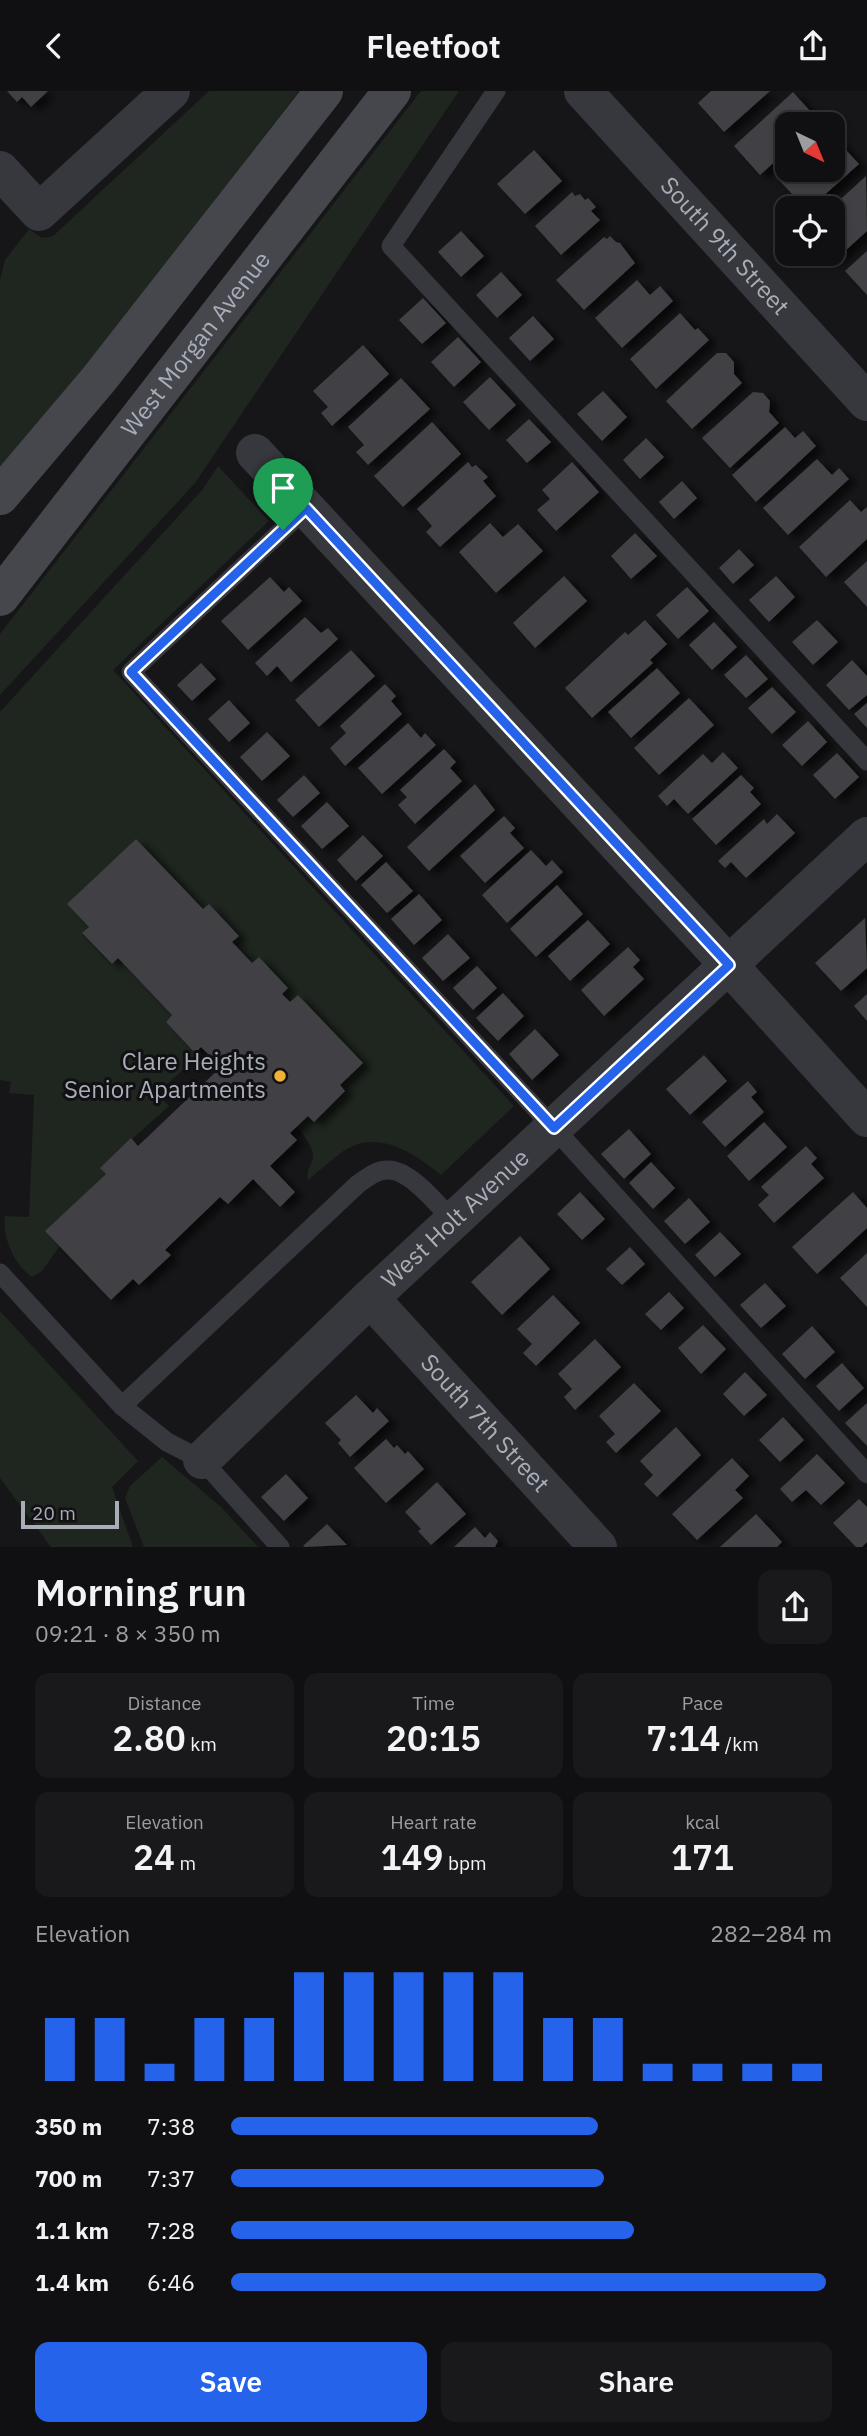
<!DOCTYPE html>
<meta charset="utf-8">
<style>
:root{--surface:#101012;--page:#19191b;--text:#f1f3f6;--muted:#9c9d9f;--line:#303032;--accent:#2563eb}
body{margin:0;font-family:"IBM Plex Sans",sans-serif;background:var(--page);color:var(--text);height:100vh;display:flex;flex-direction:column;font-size:26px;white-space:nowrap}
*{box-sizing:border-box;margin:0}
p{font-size:23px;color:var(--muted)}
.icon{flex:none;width:38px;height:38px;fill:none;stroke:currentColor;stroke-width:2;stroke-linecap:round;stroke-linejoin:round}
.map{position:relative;height:1456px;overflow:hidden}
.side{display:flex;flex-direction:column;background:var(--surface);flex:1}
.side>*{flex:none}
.needle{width:46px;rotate:137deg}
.fabs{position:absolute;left:775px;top:21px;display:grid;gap:14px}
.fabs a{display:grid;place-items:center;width:70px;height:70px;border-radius:14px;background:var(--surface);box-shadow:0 4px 10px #0003,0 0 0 2px var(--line);font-size:35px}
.scale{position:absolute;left:21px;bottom:18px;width:98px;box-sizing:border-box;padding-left:7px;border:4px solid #a8adb8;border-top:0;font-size:19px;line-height:24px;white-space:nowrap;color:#a8adb8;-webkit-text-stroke:5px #111113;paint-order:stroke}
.pin{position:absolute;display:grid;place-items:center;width:60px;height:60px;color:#fff;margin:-72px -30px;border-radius:50% 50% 50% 0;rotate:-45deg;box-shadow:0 0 7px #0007}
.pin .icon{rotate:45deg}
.round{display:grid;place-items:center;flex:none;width:74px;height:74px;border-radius:14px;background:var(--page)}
.overview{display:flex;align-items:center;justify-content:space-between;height:119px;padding:0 35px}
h1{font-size:38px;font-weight:600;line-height:52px}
.metrics{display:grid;grid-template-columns:repeat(3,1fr);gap:10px;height:119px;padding:7px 35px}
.metrics div{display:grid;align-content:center;border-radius:14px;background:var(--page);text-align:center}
.metrics b{font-size:35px;font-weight:600}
.metrics small{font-size:19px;font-weight:400}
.metrics p{font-size:19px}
.chart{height:196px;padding:14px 35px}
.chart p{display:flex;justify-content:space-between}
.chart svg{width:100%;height:126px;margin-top:7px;stroke:var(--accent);stroke-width:6}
.action{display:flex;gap:14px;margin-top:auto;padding:14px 35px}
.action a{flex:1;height:80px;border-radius:14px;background:var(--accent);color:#fff;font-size:28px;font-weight:600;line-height:80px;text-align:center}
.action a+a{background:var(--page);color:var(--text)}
ul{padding:0 35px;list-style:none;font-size:23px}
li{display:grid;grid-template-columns:112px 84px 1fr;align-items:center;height:52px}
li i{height:18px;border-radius:9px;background:var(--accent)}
header{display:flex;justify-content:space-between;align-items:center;height:91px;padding:0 35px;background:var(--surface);font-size:32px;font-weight:600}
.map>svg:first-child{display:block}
.green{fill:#1e261f}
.building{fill:#404145;filter:url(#shadow)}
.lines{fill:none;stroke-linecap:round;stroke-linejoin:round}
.lane{stroke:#37383d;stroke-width:19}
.street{stroke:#37383d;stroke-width:38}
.secondary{stroke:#45474d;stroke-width:38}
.route-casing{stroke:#fff;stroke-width:14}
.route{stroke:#2563eb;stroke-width:9}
.poi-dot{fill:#f2b134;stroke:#111113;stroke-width:2.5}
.labels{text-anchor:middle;stroke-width:6;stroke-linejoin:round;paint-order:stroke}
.street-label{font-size:24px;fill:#a8adb8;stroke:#111113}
.poi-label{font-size:24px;fill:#a8adb8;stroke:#111113;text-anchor:end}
</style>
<header><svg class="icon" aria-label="back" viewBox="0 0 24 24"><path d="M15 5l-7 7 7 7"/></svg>Fleetfoot<svg class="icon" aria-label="share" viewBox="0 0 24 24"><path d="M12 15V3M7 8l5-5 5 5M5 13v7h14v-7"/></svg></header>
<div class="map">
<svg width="867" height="1456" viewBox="0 0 867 1456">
<defs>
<filter id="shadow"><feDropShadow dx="8" dy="4.5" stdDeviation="3.5" flood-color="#0009"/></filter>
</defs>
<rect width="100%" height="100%" fill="#161618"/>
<g class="green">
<path d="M209,0H299L85,277L0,376V189L5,169L29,138L42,147L53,145Z"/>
<path d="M421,0H459L195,392L0,604V543Z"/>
<path d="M218,375L269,430L113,579L514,1015L441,1084C413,1061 377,1037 342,1061C330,1070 319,1080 308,1089C306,1079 311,1076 313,1067C314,1055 303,1044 297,1035L308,1025L314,1030L345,1001L340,994L363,972L298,904L290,911L282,903L288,896L259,866L252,872L232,851L239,844L209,814L203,818L136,748L68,814L89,836L82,843L111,873L118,867L172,924L166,931L195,962L193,970L157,1002L169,1015L100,1077L106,1083L46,1140L60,1155L42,1180L32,1186C14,1174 2,1146 5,1125L29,1126L34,1004L9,1002L11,991L0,989V621L203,398Z"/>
<path d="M0,1220L138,1370L112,1396L133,1456H51L0,1387Z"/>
<path d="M162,1366L221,1416L258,1456H144L125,1407L130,1395Z"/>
</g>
<g class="building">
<path d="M7,0H48L31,16L22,6L17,11Z"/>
<path d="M711,0H770L724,41L698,12Z"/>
<path d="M793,1L819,30L816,33H788V59L760,84L734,55Z"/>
<path d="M833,45L859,73L810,117H789L784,112L793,104L779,89L790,79H833Z"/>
<path d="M534,59L562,90L525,123L497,93Z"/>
<path d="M866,85L867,140L834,170L828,163H833V117H831Z"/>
<path d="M572,101L575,105L580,103L585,109L588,107L596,116L591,120L600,129L561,164L535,135Z"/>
<path d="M461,140L484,165L461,186L438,161Z"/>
<path d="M610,145L616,151L620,152L635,172L584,219L556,189L604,146L607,148Z"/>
<path d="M867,160V204L845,180Z"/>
<path d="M501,181L522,204L497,227L476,204Z"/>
<path d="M637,189L650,204L660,195L673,210L622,257L595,227Z"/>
<path d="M423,207L446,232L422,253L399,229Z"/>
<path d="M680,222L695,239L698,237L709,249L656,298L630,268Z"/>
<path d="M533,225L554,248L530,270L509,247Z"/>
<path d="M458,246L481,271L454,296L431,271Z"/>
<path d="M363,254L389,283L332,335L321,322L328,316L313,300Z"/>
<path d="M717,262H726L734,271V283L742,292L692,338L666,310Z"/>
<path d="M490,286L516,314L489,339L463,311Z"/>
<path d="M401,287L430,318L368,374L356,361L364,354L348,336Z"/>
<path d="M603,300L627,326L602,350L577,323Z"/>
<path d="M753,301L763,302L770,310L769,321L779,332L730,377L702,347Z"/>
<path d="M529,328L551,351L527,372L506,349Z"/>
<path d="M432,331L461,363L403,416L374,385Z"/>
<path d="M785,336L795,347L803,340L816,355L756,411L732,384Z"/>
<path d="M646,347L664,366L640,388L623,369Z"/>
<path d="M817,368L832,384L839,377L849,388L788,444L763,417Z"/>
<path d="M468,371L472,376L476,374L488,386L483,390L496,405L440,456L426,441L432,435L417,418Z"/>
<path d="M572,371L599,401L556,440L537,419L550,408L542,399Z"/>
<path d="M682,390L697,407L674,428L659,411Z"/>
<path d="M850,409L861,421L867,416V448L826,486L799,456Z"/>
<path d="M490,432L503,446L518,433L543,460L496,502L459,461Z"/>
<path d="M635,442L657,465L631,488L611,465Z"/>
<path d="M739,458L754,474L733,493L719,477Z"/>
<path d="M867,470V516L844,491Z"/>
<path d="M564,485L587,510L535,557L513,532Z"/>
<path d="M776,485L795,506L769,531L749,509Z"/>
<path d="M270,486L284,501L289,496L302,510L248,559L221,530Z"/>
<path d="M687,496L709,520L678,548L656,524Z"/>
<path d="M305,526L321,542L328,537L338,548L291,591L277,575L267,585L255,572Z"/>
<path d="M645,529L667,553L650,569L653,572L592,627L565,597L625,541L628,544Z"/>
<path d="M817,529L838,551L813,574L792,551Z"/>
<path d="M714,531L737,556L712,579L689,554Z"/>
<path d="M351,559L375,585L319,636L295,609Z"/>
<path d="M746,564L768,588L746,607L724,584Z"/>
<path d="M852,569L867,585V604L849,619L826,594Z"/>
<path d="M201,572L216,588L192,610L177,594Z"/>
<path d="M657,577L680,602L631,647L608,621Z"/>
<path d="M385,593L396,605L391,610L402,623L345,675L330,657L346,642L340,635Z"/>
<path d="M772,596L796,621L772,643L748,617Z"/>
<path d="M689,607L714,634L659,684L634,657Z"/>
<path d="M229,609L250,632L229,651L208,628Z"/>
<path d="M867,612V637L854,623Z"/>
<path d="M808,630L827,651L802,675L782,654Z"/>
<path d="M408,632L421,647L425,642L436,654L382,703L358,677Z"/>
<path d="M267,641L290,665L262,690L240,666Z"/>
<path d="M444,658L456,671L450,677L462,690L415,733L398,714L407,706L400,699Z"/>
<path d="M723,661L738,677L688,723L674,708L667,715L658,705L703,663L712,672Z"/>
<path d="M837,662L859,686L835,708L813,684Z"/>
<path d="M304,684L320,702L293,726L277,709Z"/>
<path d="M741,684L754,697L750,701L761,713L716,754L692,728Z"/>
<path d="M475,693L495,719L429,780L407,756Z"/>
<path d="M327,711L349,735L322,758L301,735Z"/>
<path d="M777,723L795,742L746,787L731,771L725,777L718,770L764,728L767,733Z"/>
<path d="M504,725L515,737L510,742L524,757L485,792L460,765Z"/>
<path d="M363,744L383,765L356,790L337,769Z"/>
<path d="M136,748L203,818L209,813L239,845L232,851L252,872L259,866L288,897L282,903L290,911L298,904L363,972L340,994L345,1000L314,1031L308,1025L290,1042L297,1049L270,1075L295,1101L280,1116L253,1088L228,1113L220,1106L165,1159L171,1164L139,1194L133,1188L111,1209L45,1140L106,1083L100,1077L131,1047L138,1055L221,976L201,956L195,962L166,931L172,924L118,867L112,873L82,842L89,836L67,813Z"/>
<path d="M531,759L546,775L552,769L563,781L507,832L482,804Z"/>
<path d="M386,771L413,800L387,822L361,794Z"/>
<path d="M557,794L583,823L536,866L510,838Z"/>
<path d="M419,803L442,829L414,854L391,828Z"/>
<path d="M865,827L867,877L841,900L815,872Z"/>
<path d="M588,829L610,853L570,890L548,865Z"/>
<path d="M448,843L470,867L443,890L422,867Z"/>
<path d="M628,856L640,869L633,876L644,888L604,925L581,899Z"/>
<path d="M477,875L497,897L473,919L453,897Z"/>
<path d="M503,902L524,925L498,950L476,927Z"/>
<path d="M867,903V930L854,915Z"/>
<path d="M535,938L559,964L532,989L509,963Z"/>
<path d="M704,964L727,990L690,1024L666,998Z"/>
<path d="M748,990L757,1001L751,1006L764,1021L725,1056L702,1031Z"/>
<path d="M764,1031L787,1056L749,1090L727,1065Z"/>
<path d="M629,1038L651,1063L624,1088L601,1063Z"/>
<path d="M806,1055L817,1067L811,1073L824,1087L774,1132L758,1114L769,1104L761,1096Z"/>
<path d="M651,1071L675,1097L653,1118L629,1092Z"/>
<path d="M580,1101L605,1128L582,1149L557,1123Z"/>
<path d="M853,1101L867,1117V1137L817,1183L792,1156Z"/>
<path d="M689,1107L710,1131L685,1153L664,1130Z"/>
<path d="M720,1141L741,1163L715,1186L695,1164Z"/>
<path d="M520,1145L550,1178L502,1224L471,1191Z"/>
<path d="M630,1156L645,1173L622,1194L606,1178Z"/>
<path d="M867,1162V1216L840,1187Z"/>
<path d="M765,1192L786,1215L761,1237L740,1214Z"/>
<path d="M669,1201L684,1217L661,1239L645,1223Z"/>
<path d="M553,1204L580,1232L536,1275L523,1262L532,1253L517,1238Z"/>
<path d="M703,1234L726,1258L701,1283L678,1257Z"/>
<path d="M812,1235L835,1261L805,1288L782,1263Z"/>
<path d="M595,1248L621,1276L575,1319L564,1306L572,1298L558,1283Z"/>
<path d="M842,1272L864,1297L839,1320L816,1295Z"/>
<path d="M745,1281L767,1304L744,1325L723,1303Z"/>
<path d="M634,1292L661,1320L616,1362L606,1351L615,1343L599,1325Z"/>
<path d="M356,1304L373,1322L377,1317L389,1330L350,1366L338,1352L341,1349L325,1332Z"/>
<path d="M867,1312V1355L845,1332Z"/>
<path d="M783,1326L804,1349L780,1371L759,1349Z"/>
<path d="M676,1336L701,1364L657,1406L644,1393L653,1384L640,1370Z"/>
<path d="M386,1348L394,1357L397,1354L405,1363L408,1360L424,1378L386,1412L354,1377Z"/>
<path d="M817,1363L845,1392L821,1414L806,1399L792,1411L780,1398Z"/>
<path d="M732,1367L749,1385L735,1399L743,1407L697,1449L672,1423Z"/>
<path d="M286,1383L308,1407L284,1430L261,1406Z"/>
<path d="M437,1391L466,1423L431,1454L418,1440L421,1438L405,1421Z"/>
<path d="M859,1408L867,1416V1451L862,1456H856L833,1432Z"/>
<path d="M756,1423L782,1451L777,1456H720Z"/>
<path d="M327,1433L347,1454L305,1456L303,1455Z"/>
<path d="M475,1436L485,1447L490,1441L498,1450L495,1456H454Z"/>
</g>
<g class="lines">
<g class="lane">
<path d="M496,0L391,155L867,670"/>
<path d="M306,417L131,581L554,1037L867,1383"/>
<path d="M0,1182L122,1315L167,1351L202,1369L280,1456"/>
<path d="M122,1315L358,1093C368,1086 376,1079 388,1079C411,1079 439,1115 454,1131"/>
</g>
<g class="street">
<path id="s1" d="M583,0L867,311"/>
<path d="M0,79L39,121L171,0"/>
<path d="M255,362L705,848L867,1027"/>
<path id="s2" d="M370,1207L598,1456"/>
<path id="s3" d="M202,1369L370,1207L867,745"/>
</g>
<g class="secondary">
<path d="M0,405L99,288L324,0"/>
<path id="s4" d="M0,506L392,0"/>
</g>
</g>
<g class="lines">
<defs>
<path id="route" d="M306,417L729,874L554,1037L131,581Z"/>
</defs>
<use href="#route" class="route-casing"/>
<use href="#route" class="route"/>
</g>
<circle class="poi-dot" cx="280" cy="985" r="7"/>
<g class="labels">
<g class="street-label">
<text dy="8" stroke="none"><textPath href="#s1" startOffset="210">South 9th Street</textPath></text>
<text dy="8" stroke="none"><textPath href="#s4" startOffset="320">West Morgan Avenue</textPath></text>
<text dy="8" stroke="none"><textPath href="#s3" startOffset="350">West Holt Avenue</textPath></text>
<text dy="8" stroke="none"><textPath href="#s2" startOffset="170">South 7th Street</textPath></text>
</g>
<g class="poi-label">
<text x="266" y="979">Clare Heights<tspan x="266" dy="28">Senior Apartments</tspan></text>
</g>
</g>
</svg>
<div class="fabs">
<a><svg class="needle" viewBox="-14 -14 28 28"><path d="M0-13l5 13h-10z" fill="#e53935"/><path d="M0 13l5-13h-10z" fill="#9c9d9f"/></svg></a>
<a><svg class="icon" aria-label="locate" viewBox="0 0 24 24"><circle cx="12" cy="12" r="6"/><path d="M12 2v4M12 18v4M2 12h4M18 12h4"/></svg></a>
</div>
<div class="scale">20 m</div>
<div class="pin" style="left:283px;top:439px;background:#1e9e55"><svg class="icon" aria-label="arrive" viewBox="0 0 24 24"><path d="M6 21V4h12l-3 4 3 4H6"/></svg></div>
</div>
<section class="side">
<div class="overview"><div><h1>Morning run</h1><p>09:21 · 8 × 350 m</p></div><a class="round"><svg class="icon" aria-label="share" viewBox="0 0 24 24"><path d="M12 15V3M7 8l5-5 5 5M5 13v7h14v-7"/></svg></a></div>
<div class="metrics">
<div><p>Distance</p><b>2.80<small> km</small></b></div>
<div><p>Time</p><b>20:15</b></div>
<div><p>Pace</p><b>7:14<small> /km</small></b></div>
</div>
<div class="metrics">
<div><p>Elevation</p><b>24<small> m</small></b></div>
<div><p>Heart rate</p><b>149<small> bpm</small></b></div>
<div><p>kcal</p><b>171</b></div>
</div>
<div class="chart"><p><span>Elevation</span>282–284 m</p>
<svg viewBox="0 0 160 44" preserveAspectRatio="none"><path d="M5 44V22M15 44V22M25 44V38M35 44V22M45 44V22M55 44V6M65 44V6M75 44V6M85 44V6M95 44V6M105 44V22M115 44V22M125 44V38M135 44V38M145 44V38M155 44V38"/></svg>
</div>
<ul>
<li><b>350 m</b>7:38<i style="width:61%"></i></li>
<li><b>700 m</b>7:37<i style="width:62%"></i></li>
<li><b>1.1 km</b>7:28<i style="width:67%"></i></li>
<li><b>1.4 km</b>6:46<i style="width:99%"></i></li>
</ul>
<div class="action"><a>Save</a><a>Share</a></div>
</section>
